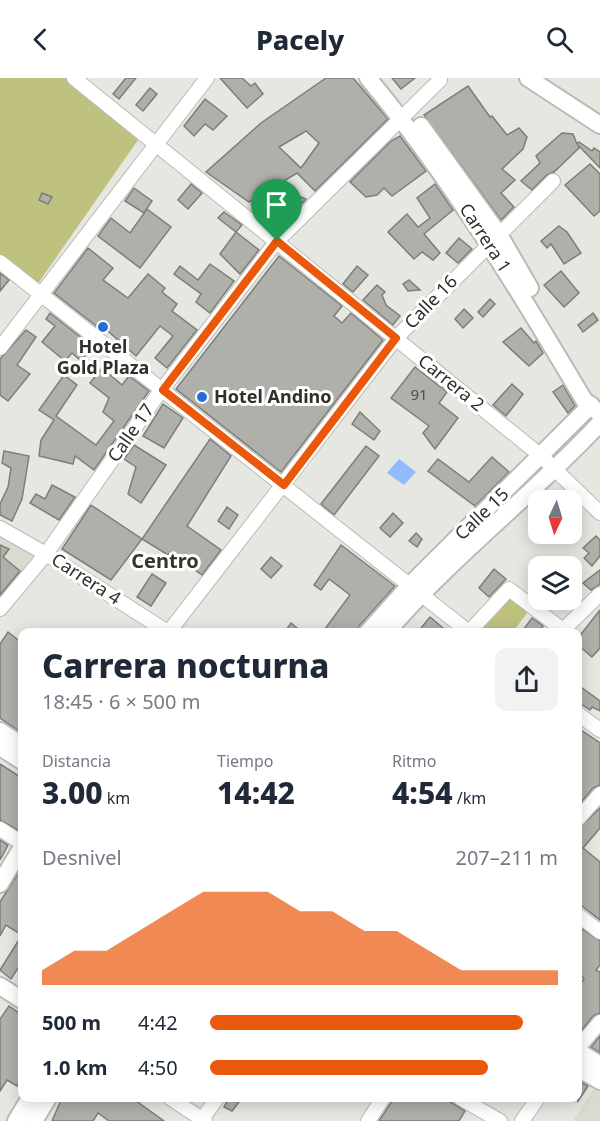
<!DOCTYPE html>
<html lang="es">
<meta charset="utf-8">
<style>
:root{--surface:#fff;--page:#f2f2f3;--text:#1f2937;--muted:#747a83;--accent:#ea580c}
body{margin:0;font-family:"Noto Sans",sans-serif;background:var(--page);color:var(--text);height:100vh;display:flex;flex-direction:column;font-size:22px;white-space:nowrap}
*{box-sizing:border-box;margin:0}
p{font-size:20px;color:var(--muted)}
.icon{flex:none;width:33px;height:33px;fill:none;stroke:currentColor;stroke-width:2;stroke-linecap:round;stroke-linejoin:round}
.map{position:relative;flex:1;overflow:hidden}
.sheet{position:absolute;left:18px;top:550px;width:564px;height:474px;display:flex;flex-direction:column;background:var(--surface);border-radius:12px;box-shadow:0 3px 15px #0003}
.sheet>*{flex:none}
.needle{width:39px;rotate:184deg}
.controls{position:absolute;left:528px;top:412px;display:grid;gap:12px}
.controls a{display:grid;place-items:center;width:54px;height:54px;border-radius:12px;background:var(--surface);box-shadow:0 3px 15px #0003;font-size:30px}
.pin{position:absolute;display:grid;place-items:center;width:51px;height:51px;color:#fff;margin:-62px -26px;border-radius:50% 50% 50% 0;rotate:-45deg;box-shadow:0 0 6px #0007}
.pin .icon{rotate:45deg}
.round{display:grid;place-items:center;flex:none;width:63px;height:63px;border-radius:12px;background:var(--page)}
.head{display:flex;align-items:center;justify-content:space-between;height:102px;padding:0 24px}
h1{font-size:33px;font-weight:800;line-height:45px}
.stats{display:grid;grid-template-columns:repeat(3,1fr);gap:9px;height:102px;padding:6px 24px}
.stats div{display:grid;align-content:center}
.stats b{font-size:30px;font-weight:800}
.stats small{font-size:16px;font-weight:400}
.stats p{font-size:16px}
.chart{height:168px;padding:12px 24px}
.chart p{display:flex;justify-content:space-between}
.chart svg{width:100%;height:108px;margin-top:6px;fill:var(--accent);opacity:.7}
ul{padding:0 24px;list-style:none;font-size:20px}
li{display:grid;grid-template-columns:96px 72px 1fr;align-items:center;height:45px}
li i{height:15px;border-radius:8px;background:var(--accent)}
header{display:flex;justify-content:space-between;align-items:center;height:78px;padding:0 24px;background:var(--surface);font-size:27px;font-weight:800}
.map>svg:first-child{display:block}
.built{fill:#dadbd0}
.green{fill:#bfc27e}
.water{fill:#90bbfe}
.building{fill:#b0b0ab;stroke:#7d7e79;stroke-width:1.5;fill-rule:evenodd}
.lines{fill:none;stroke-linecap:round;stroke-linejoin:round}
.minor-casing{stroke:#babbb6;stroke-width:16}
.major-casing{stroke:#babbb6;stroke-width:20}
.minor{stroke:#fff;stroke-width:14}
.major{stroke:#fff;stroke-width:16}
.route-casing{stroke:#fff;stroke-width:12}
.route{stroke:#ea580c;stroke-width:8}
.poi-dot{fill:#276cd8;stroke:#fff;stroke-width:2}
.labels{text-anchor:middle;stroke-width:6;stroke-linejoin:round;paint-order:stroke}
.number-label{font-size:15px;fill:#4f4f4c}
.street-label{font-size:18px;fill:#2f2f2d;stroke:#fff}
.poi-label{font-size:18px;font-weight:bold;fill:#2f2f2d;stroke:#fff}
.neighbourhood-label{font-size:20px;font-weight:bold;fill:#343430;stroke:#fff}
</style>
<header><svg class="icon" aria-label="back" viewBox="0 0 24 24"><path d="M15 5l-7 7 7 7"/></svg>Pacely<svg class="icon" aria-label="search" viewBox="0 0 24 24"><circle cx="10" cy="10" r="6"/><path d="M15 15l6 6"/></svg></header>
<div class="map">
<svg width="600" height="1043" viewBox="0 0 600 1043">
<rect width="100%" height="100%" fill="#e7e7e2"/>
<g class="built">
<path d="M0,456L35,475L0,523Z"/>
<path d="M595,1009L600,1012V1043H573Z"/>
</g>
<g class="green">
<path d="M0,0H66L138,62L37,207L0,177Z"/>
<path d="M509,513L531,530L512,555H471Z"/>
</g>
<path class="water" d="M399,381L416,394L404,407L387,395Z"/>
<g class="building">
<path d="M126,0H136L119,21L113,16Z"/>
<path d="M220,0H242L251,8L255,5L263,16L247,30Z"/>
<path d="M326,0H353L388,41L315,113L297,95L249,124L206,94L261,45ZM306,53L319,65L301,90L279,69Z"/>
<path d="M392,0H415L401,11Z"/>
<path d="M468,8L490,39L492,38L507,57L519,50L527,59L523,71L502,91L515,102L501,115L514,129L501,142L424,37Z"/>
<path d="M150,10L157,16L143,33L136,27Z"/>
<path d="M205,21L227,38L213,52L205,46L194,58L184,48Z"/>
<path d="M562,55L573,56L577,66L579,64L592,73L594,70L600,74V90L578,67L579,70L554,94L547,97L532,112L521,103L540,85L536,78Z"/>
<path d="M400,58L426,93L392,118L384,110L377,117L366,119L350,104L391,63Z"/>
<path d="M590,86L600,96V133L594,138L565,107Z"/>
<path d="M191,106L202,115L188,131L178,122Z"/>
<path d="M435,106L453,132L424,156L440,175L433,182L422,174L414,181L388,154L407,136L418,149L430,140L417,120Z"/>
<path d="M134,110L152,123L144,135L125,123Z"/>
<path d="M42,115L52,119L48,126L39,122Z"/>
<path d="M275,117H296L306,121L289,139H273L262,129L271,128Z"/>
<path d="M147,131L171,149L140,190L98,158L111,140L130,155Z"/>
<path d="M224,134L242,147L236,154L218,140Z"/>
<path d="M559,148L567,154L581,175L564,186L551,166L547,170L541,163Z"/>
<path d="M236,154L259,172L240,196L220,176Z"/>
<path d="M459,160L472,171L458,185L446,175Z"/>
<path d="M88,170L113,190L103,202L128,220L148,196L165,210L162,214L177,226L172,233L197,252L167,290L155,280L173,258L160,248L136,278L102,248L100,251L54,215Z"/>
<path d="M279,178L342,228L334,238L342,245L351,235L383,262L281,394L176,311Z"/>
<path d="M210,186L234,203L210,235L196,224L201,216L174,196L180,188L198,202Z"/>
<path d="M357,188L368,197L353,214L343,206Z"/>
<path d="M561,193L579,215L564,229L544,207Z"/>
<path d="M0,195L9,202L0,213Z"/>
<path d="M409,202L420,212L408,213L403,206Z"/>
<path d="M377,207L385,214L382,217L386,227L400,238L393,247L363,222Z"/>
<path d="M490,221L495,226L483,239L478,234Z"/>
<path d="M464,231L473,240L463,250L455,241Z"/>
<path d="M50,235L83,261L81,263L91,271L81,283L72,275L65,283L42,264L55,248L46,241Z"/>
<path d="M593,235L598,242L583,254L578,247Z"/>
<path d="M521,250L534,265L536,263L543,275L529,288L503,264Z"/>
<path d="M26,252L36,259L17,287L30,296L8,323L0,317V281Z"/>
<path d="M415,289L447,314L439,325L458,340L435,371L423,355L429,348L391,320Z"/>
<path d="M102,290L122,307L129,298L149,313L94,392L75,378L73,386L39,378L41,362L54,342L39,332L64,297L77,307L56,338L96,367L114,343L103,334L109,320L90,305Z"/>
<path d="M512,306L523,316L506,338L493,327Z"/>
<path d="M563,307L575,328L568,335L553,314Z"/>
<path d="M163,326L183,340L164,370L143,358Z"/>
<path d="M360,334L380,353L374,362L352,346Z"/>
<path d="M210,361L231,378L187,448L221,472L202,497L170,474L168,477L142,461Z"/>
<path d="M134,367L166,387L141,425L128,416L136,389L124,381Z"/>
<path d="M366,368L379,378L334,437L321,426Z"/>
<path d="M4,373L29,378L22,421L12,443L0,437V426L8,409L11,390L2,385Z"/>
<path d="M492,379L509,394L475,428L428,393L438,381L469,404Z"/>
<path d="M52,407L75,419L59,442L30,425L36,416L45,421Z"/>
<path d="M91,427L142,461L111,502L62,471Z"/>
<path d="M227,429L238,437L229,451L218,443Z"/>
<path d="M393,435L403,445L390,459L380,450Z"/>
<path d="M416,455L422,461L417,469L409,463Z"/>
<path d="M596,458L600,462V478L592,488L584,480L589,475L583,470Z"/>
<path d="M0,467L9,471L3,479L20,493L0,517Z"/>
<path d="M341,467L395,508L359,548L357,555H322L350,517L329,501L321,512L314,507Z"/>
<path d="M271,479L282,488L271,500L261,491Z"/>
<path d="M494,491L506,501L489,519L479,510Z"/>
<path d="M600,492V506L591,512L583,505Z"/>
<path d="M152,496L166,505L151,528L137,519Z"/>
<path d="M572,513L581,522L574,529L572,527Z"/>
<path d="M600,532V570L592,579L578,567V560Z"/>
<path d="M430,539L449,555H417Z"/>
<path d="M532,540L543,548L538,555H521Z"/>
<path d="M291,545L303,555H284Z"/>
<path d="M8,554L22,565V655L0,640V566Z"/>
<path d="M578,607L600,623V633L592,629L590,632L578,624Z"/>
<path d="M578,650L600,665V707L593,710L578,728Z"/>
<path d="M0,686L22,700V747L19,753L0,742Z"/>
<path d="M600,730V750L583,770L600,784V842L578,825V751Z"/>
<path d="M0,762L8,767L0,782Z"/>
<path d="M22,789V884L11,901L0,892L22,857L6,847L0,858V824Z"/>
<path d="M578,848L600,863V887L596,892L600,894V935L593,938L578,957V909L584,901L578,892Z"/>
<path d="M9,928L22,937V1000L17,1008L7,1002L0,1013V941Z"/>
<path d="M600,958V975L591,969Z"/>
<path d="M578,1002L588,1008L578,1023Z"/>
<path d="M62,1020H132L164,1043H109L98,1035L93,1043H52Z"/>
<path d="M229,1020H235L239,1024L232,1033L224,1029Z"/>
<path d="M394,1020H444L465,1033L459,1043H379Z"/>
</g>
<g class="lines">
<defs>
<g id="minor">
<path d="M74,0L541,378L600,435"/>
<path d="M0,184L470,555"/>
<path d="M0,270L207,0"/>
<path d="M0,450L46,476L169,555"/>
<path d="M0,531L46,476L157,318L277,163L440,2"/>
<path d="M469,554L509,511L563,552"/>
<path d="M168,555L396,260L553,103"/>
<path d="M560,555L600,516"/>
<path d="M578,636L600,652"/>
<path d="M578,741L600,716"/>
<path d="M0,751L22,765"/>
<path d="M578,837L600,854"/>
<path d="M578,970L600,944"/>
<path d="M170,1020L205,1043"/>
<path d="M460,1020L500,1043"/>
<path d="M201,1043L217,1020"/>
<path d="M368,1043L383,1020"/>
<path d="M522,1043L538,1020"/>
</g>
<g id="major">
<path d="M368,0C451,100 518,211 584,322L600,336"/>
<path d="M528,0L600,47"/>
<path d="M421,48L498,155L530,210"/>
<path d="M367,555L410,507L591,327"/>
<path d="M386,555C451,479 532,418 600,345"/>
<path d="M0,653L22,667"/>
<path d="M0,669L22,683"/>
<path d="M0,806L22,769"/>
<path d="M0,908L22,922"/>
<path d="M578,973L600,987"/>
<path d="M578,990L600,1003"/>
<path d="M16,1043L30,1020"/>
<path d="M34,1043L48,1020"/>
</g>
</defs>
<use href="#minor" class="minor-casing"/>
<use href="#major" class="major-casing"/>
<use href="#minor" class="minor"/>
<use href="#major" class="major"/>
</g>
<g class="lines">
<defs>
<path id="route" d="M277,163L396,260L284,407L163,312Z"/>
</defs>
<use href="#route" class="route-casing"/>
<use href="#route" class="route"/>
</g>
<g class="poi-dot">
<circle cx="103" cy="249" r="6"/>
<circle cx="202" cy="319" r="6"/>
</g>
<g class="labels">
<g class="number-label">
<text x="419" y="322">91</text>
</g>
<g class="street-label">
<text transform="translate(485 160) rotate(57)" y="6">Carrera 1</text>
<text transform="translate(431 224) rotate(-46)" y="6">Calle 16</text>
<text transform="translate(451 305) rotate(39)" y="6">Carrera 2</text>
<text transform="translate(131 355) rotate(-55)" y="6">Calle 17</text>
<text transform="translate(482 436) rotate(-44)" y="6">Calle 15</text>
<text transform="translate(86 501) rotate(33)" y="6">Carrera 4</text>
</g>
<g class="poi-label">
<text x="103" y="275">Hotel<tspan x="103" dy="21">Gold Plaza</tspan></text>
<text x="214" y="325" text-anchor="start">Hotel Andino</text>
</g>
<g class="neighbourhood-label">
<text x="165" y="490">Centro</text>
</g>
</g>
</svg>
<div class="controls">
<a><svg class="needle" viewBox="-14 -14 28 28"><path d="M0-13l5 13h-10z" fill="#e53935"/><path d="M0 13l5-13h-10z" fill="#747a83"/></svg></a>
<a><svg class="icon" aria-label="layers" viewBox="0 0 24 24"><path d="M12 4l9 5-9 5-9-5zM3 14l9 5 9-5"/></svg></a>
</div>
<div class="pin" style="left:277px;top:163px;background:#1e9e55"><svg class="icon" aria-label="arrive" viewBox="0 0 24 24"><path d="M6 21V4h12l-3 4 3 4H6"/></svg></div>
<section class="sheet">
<div class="head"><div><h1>Carrera nocturna</h1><p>18:45 · 6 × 500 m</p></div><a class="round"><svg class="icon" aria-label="share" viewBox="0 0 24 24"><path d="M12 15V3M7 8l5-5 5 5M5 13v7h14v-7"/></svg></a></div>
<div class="stats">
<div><p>Distancia</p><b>3.00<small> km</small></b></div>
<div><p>Tiempo</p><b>14:42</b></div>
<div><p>Ritmo</p><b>4:54<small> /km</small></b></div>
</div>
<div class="chart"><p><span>Desnivel</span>207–211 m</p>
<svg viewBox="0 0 160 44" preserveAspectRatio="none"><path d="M0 44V38L10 30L20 30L30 22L40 14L50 6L60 6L70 6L80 14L90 14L100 22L110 22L120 30L130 38L140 38L150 38L160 38V44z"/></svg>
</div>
<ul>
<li><b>500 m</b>4:42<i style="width:90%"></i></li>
<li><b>1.0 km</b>4:50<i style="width:80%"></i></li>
</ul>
</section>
</div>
